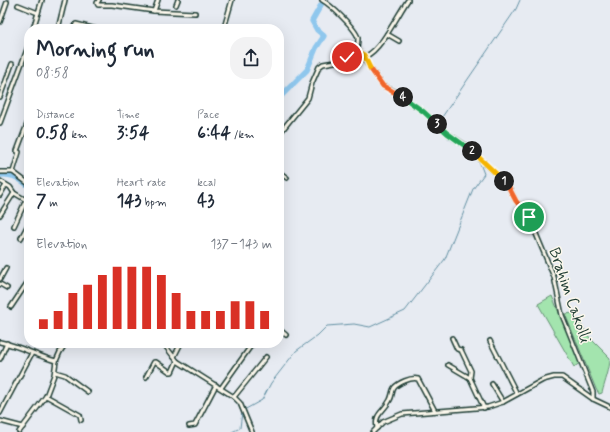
<!DOCTYPE html>
<meta charset="utf-8">
<style>
:root{--surface:#fff;--page:#f2f2f3;--text:#1f2937;--muted:#747a83;--accent:#d93025}
body{margin:0;font-family:Mynerve,sans-serif;background:var(--page);color:var(--text);height:100vh;display:flex;flex-direction:column;font-size:15px;white-space:nowrap}
*{box-sizing:border-box;margin:0}
p{font-size:13px;color:var(--muted)}
.icon{flex:none;width:22px;height:22px;fill:none;stroke:currentColor;stroke-width:2;stroke-linecap:round;stroke-linejoin:round}
.map{position:relative;flex:1;overflow:hidden}
.drawer{position:absolute;left:24px;top:24px;width:260px;height:324px;display:flex;flex-direction:column;background:var(--surface);border-radius:16px;box-shadow:0 4px 16px #0002}
.drawer>*{flex:none}
.pin{position:absolute;display:grid;place-items:center;width:34px;height:34px;color:#fff;margin:-17px;border:2px solid #fff;border-radius:50%;box-shadow:0 1px 4px #0007}
.km{position:absolute;width:20px;height:20px;margin:-10px;border-radius:50%;background:#222;color:#fff;font-size:11px;line-height:20px;text-align:center}
.round{display:grid;place-items:center;flex:none;width:42px;height:42px;border-radius:16px;background:var(--page)}
.headline{display:flex;align-items:center;justify-content:space-between;height:68px;padding:0 12px}
h1{font-size:22px;font-weight:700;line-height:30px}
.metrics{display:grid;grid-template-columns:repeat(3,1fr);gap:6px;height:68px;padding:4px 12px}
.metrics div{display:grid;align-content:center}
.metrics b{font-size:17px;font-weight:700}
.metrics small{font-size:11px;font-weight:400}
.metrics p{font-size:11px}
.chart{height:112px;padding:8px 12px}
.chart p{display:flex;justify-content:space-between}
.chart svg{width:100%;height:72px;margin-top:4px;stroke:var(--accent);stroke-width:6}
.map>svg:first-child{display:block}
.green{fill:#a3e4ae;stroke:#619071}
.lines{fill:none;stroke-linecap:round;stroke-linejoin:round}
.stream{stroke:#6290a3;stroke-width:1}
.river{stroke:#8fc7ed;stroke-width:5.5}
.minor-casing{stroke:#1f3d34;stroke-width:6}
.minor{stroke:#fbf7ec;stroke-width:3}
.split-1-casing{stroke:#fff;stroke-width:8}
.split-2-casing{stroke:#fff;stroke-width:8}
.split-3-casing{stroke:#fff;stroke-width:8}
.split-4-casing{stroke:#fff;stroke-width:8}
.split-5-casing{stroke:#fff;stroke-width:8}
.split-6-casing{stroke:#fff;stroke-width:8}
.split-1{stroke:#f0652b;stroke-width:5}
.split-2{stroke:#f5b400;stroke-width:5}
.split-3{stroke:#22a559;stroke-width:5}
.split-4{stroke:#22a559;stroke-width:5}
.split-5{stroke:#f0652b;stroke-width:5}
.split-6{stroke:#f5b400;stroke-width:5}
.labels{text-anchor:middle;stroke-width:3;stroke-linejoin:round;paint-order:stroke}
.street-label{font-size:16px;fill:#1f3d34;stroke:#fbf7ec}
</style>
<div class="map">
<svg width="610" height="432" viewBox="0 0 610 432">
<rect width="100%" height="100%" fill="#e7ebf2"/>
<filter id="ink" filterUnits="userSpaceOnUse"><feTurbulence type="fractalNoise" baseFrequency=".025" numOctaves="2"/><feDisplacementMap in="SourceGraphic" scale="8" xChannelSelector="R" yChannelSelector="G"/><feConvolveMatrix kernelMatrix="1 2 1 2 8 2 1 2 1" color-interpolation-filters="sRGB"/></filter>
<g filter="url(#ink)">
<g class="green">
<path d="M552,296L580,363L574,367L538,304Z"/>
<path d="M573,313L590,338L610,358C610,369 605,381 602,393L599,394L596,389L565,314Z"/>
</g>
<g class="lines">
<g class="stream">
<path d="M443,128L440,120L516,9L520,0"/>
<path d="M446,135L448,138L474,155"/>
<path d="M244,410L262,400L271,383L296,351L318,335L327,326L354,324L370,327L405,311L445,259L473,189L484,174L478,158"/>
<path d="M232,432L240,428L242,412"/>
</g>
<g class="river">
<path d="M279,98L307,70L316,48L324,36L317,30L312,21L321,5"/>
<path d="M0,175C12,173 19,179 29,186"/>
</g>
<defs>
<g id="minor">
<path d="M99,0L97,3L98,5H112L154,11L195,13"/>
<path d="M322,0C331,5 356,29 358,38C358,42 357,47 357,51L366,56C381,50 398,14 408,0"/>
<path d="M18,5L38,13"/>
<path d="M176,5L178,0"/>
<path d="M154,11L158,0"/>
<path d="M0,22L7,2"/>
<path d="M224,28L232,0"/>
<path d="M33,29L42,0"/>
<path d="M58,29L65,0"/>
<path d="M74,29L76,24L96,29"/>
<path d="M387,34L399,41"/>
<path d="M363,55L366,62L383,86L396,92L424,112L447,133L465,145L492,170L507,184L516,201L525,211L529,217L554,277L562,315L593,392V399"/>
<path d="M0,97L12,64"/>
<path d="M0,123L29,44"/>
<path d="M279,134L308,98L312,83L319,67L323,64L340,61L357,51"/>
<path d="M0,172H13L29,184"/>
<path d="M13,172L19,152L17,151L29,119"/>
<path d="M279,172L287,178"/>
<path d="M0,181L10,187L14,193L26,200L29,203"/>
<path d="M0,195L6,185"/>
<path d="M0,215L14,193"/>
<path d="M14,226L26,200"/>
<path d="M21,238L29,223"/>
<path d="M0,279L6,268"/>
<path d="M0,284L7,288"/>
<path d="M11,307L29,280"/>
<path d="M279,329L286,335"/>
<path d="M452,338L457,349L461,350L471,371L470,378L484,408"/>
<path d="M490,341L517,394"/>
<path d="M0,342C20,346 37,356 56,361"/>
<path d="M163,343L177,361L234,397L240,403L252,432"/>
<path d="M174,357L181,343"/>
<path d="M0,359L7,343"/>
<path d="M448,365L470,378"/>
<path d="M55,372L65,375L88,392"/>
<path d="M146,377L154,362H156L170,372H172L177,361"/>
<path d="M492,384L503,402"/>
<path d="M221,388L253,343"/>
<path d="M46,396L80,415L81,420"/>
<path d="M234,397L266,357"/>
<path d="M0,413L32,353"/>
<path d="M0,421L23,427"/>
<path d="M189,426L195,425L216,385"/>
<path d="M377,428C374,413 384,412 390,400C392,397 392,391 394,388C398,383 411,377 418,379L435,411"/>
<path d="M19,432L46,396L54,375L56,361L60,352L66,343"/>
<path d="M373,432L383,422L402,414L488,407L503,402L543,380L554,377H562L593,399L610,407"/>
</g>
</defs>
<use href="#minor" class="minor-casing"/>
<use href="#minor" class="minor"/>
</g>
</g>
<g class="lines" filter="url(#ink)">
<defs>
<path id="split-1" d="M504,181L507,184L516,201L529,217"/>
<path id="split-2" d="M472,151L504,181"/>
<path id="split-3" d="M437,124L447,133L472,151"/>
<path id="split-4" d="M403,97L424,112L437,124"/>
<path id="split-5" d="M370,68L383,86L403,97"/>
<path id="split-6" d="M347,57L356,51L364,55L370,68"/>
</defs>
<use href="#split-1" class="split-1-casing"/>
<use href="#split-2" class="split-2-casing"/>
<use href="#split-3" class="split-3-casing"/>
<use href="#split-4" class="split-4-casing"/>
<use href="#split-5" class="split-5-casing"/>
<use href="#split-6" class="split-6-casing"/>
<use href="#split-1" class="split-1"/>
<use href="#split-2" class="split-2"/>
<use href="#split-3" class="split-3"/>
<use href="#split-4" class="split-4"/>
<use href="#split-5" class="split-5"/>
<use href="#split-6" class="split-6"/>
</g>
<g class="labels">
<g class="street-label">
<text transform="translate(571 295) rotate(71)" y="6">Brahim Cakolli</text>
</g>
</g>
</svg>
<div class="pin" style="left:529px;top:217px;background:#1e9e55"><svg class="icon" aria-label="arrive" viewBox="0 0 24 24"><path d="M6 21V4h12l-3 4 3 4H6"/></svg></div>
<div class="pin" style="left:347px;top:57px;background:#d93025"><svg class="icon" aria-label="check" viewBox="0 0 24 24"><path d="M5 12l5 5 9-10"/></svg></div>
<b class="km" style="left:504px;top:181px">1</b>
<b class="km" style="left:472px;top:151px">2</b>
<b class="km" style="left:437px;top:124px">3</b>
<b class="km" style="left:403px;top:97px">4</b>
<section class="drawer">
<div class="headline"><div><h1>Morning run</h1><p>08:58</p></div><a class="round"><svg class="icon" aria-label="share" viewBox="0 0 24 24"><path d="M12 15V3M7 8l5-5 5 5M5 13v7h14v-7"/></svg></a></div>
<div class="metrics">
<div><p>Distance</p><b>0.58<small> km</small></b></div>
<div><p>Time</p><b>3:54</b></div>
<div><p>Pace</p><b>6:44<small> /km</small></b></div>
</div>
<div class="metrics">
<div><p>Elevation</p><b>7<small> m</small></b></div>
<div><p>Heart rate</p><b>143<small> bpm</small></b></div>
<div><p>kcal</p><b>43</b></div>
</div>
<div class="chart"><p><span>Elevation</span>137–143 m</p>
<svg viewBox="0 0 160 44" preserveAspectRatio="none"><path d="M5 44V38M15 44V33M25 44V22M35 44V17M45 44V11M55 44V6M65 44V6M75 44V6M85 44V11M95 44V22M105 44V33M115 44V33M125 44V33M135 44V27M145 44V27M155 44V33"/></svg>
</div>
</section>
</div>
